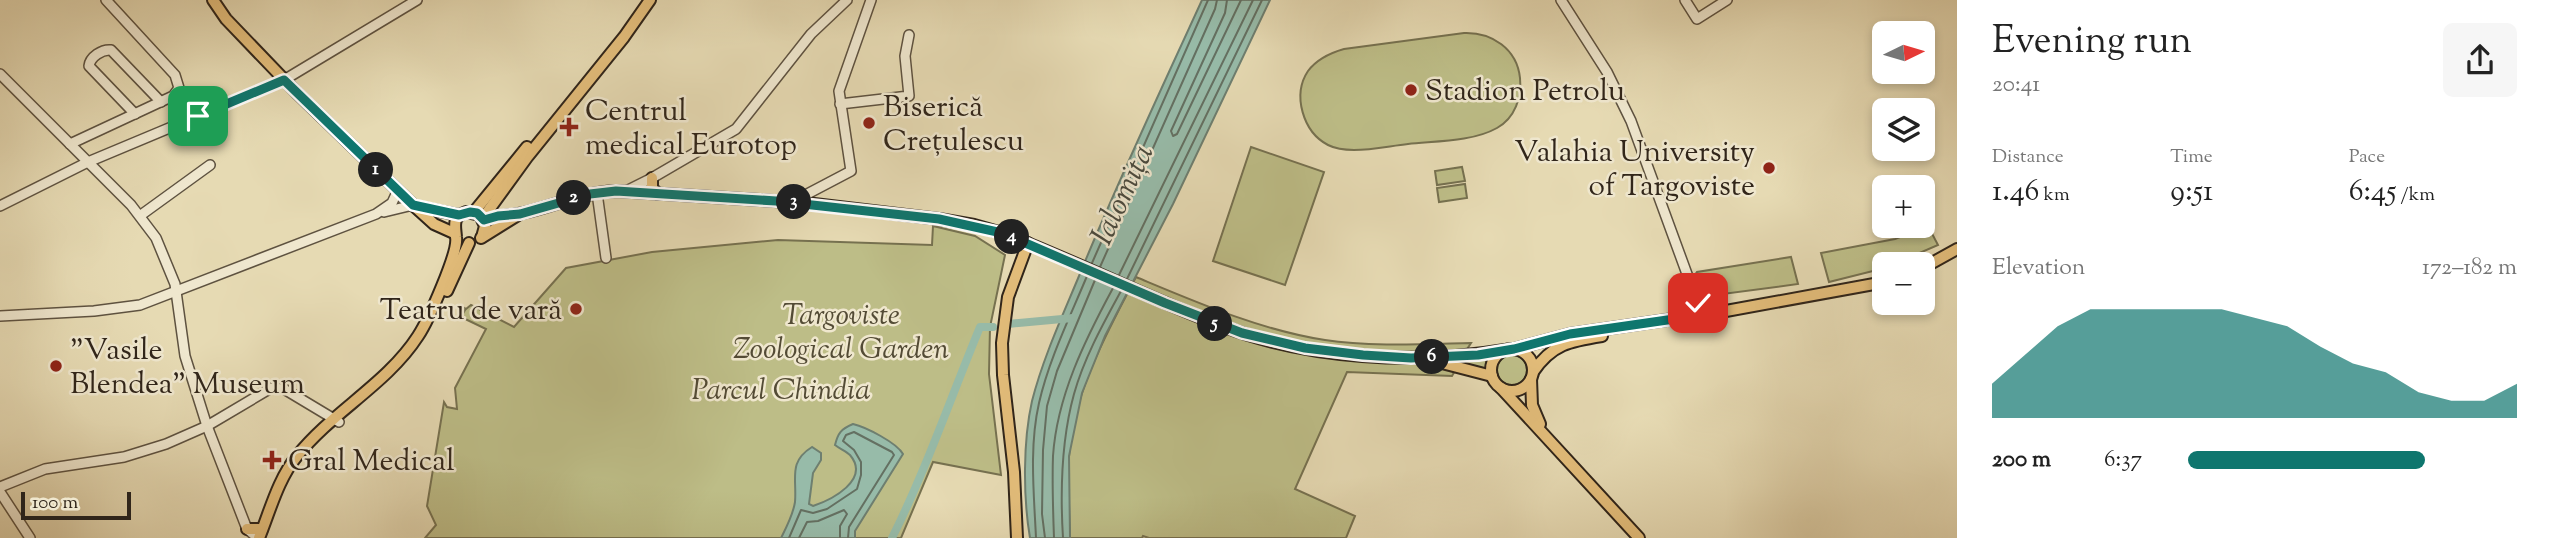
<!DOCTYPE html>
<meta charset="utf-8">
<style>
:root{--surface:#fff;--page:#f6f6f6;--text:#222;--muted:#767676;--accent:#0f766e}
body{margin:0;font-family:"Sorts Mill Goudy",serif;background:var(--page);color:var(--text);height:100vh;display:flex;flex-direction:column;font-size:26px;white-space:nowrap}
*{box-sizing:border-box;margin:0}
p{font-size:23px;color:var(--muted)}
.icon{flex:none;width:38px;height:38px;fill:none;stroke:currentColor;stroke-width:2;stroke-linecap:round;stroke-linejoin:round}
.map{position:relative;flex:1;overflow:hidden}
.drawer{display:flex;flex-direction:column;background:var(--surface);width:595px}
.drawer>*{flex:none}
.needle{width:46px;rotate:85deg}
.tools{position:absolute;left:1872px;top:21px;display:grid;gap:14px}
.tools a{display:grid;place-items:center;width:63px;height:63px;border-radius:10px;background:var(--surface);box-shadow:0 4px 10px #0003;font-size:35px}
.scale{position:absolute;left:21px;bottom:18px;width:110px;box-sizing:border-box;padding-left:7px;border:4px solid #30251a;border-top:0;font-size:19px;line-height:24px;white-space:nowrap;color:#30251a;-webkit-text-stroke:5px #efe7ce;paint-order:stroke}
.pin{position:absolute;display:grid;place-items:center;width:60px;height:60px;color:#fff;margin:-30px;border-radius:14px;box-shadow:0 4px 10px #0006}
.km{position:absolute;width:35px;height:35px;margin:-18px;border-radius:50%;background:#222;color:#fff;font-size:19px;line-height:35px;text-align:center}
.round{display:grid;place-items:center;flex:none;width:74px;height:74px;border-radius:10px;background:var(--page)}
.headline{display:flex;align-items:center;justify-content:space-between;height:119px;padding:0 35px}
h1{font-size:38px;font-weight:600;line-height:52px}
.metrics{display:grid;grid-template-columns:repeat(3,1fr);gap:10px;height:119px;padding:7px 35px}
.metrics div{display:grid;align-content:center}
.metrics b{font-size:30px;font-weight:600}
.metrics small{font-size:19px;font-weight:400}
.metrics p{font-size:19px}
.chart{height:196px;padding:14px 35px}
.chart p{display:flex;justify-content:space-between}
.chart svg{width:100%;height:126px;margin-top:7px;fill:var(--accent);opacity:.7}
ul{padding:0 35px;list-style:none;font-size:23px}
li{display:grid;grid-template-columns:112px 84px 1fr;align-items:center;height:52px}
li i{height:18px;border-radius:9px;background:var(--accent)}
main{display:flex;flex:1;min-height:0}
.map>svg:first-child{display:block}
.green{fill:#bdbd87;stroke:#767150;stroke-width:2}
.water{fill:#97bba9;stroke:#6e7f70;stroke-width:2}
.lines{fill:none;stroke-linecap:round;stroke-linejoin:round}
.shore{stroke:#647062;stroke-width:2}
.canal{stroke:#97bba9;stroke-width:8}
.minor-casing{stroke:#5e5240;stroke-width:12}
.major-casing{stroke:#30251a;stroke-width:14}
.minor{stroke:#efe7ce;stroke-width:9}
.major{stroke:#e3bd7a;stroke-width:10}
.route-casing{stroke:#fff;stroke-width:14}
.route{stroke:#0f766e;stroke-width:9}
.poi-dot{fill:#8f2418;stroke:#efe7ce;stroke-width:2.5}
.labels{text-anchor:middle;stroke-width:5;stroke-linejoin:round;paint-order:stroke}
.poi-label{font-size:30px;fill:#30251a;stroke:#efe7ce;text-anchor:start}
.park-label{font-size:30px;font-style:italic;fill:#534b35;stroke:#efe7ce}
.water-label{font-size:32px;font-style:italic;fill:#4a4a3e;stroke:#efe7ce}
</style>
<main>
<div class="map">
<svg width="1957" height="538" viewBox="0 0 1957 538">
<rect width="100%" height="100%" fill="#e6dab3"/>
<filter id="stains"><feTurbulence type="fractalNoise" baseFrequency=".00286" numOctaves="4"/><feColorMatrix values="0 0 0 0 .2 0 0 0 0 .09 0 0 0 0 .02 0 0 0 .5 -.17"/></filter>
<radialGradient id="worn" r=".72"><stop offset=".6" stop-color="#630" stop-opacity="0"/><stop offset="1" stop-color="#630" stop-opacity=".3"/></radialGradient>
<g class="green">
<path d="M1464,33C1492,32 1517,49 1520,78C1522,97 1515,118 1497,128C1472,142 1435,141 1408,144C1390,146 1372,150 1354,150C1346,150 1336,149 1328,145C1303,132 1292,95 1308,71C1317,59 1330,53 1344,49Z"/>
<path d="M1251,147L1324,172L1285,285L1213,261Z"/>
<path d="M1462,167L1465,181L1437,185L1435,171Z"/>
<path d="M1465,184L1467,198L1439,202L1437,188Z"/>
<path d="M933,226L975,236L1005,255L990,327L989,374L1001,475L933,462L901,538H425L436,525L427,506L444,402L447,407L457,409L455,388L486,329L461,317L465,310L463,307L466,309L471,305L514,327L566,268L652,252L778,240L932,245Z"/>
<path d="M1928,226L1938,245L1894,264H1885V268L1829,282L1821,253L1895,239Z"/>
<path d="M1791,257L1798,284L1700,297L1693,278L1697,272Z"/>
<path d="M1136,277C1196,302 1260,330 1325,340C1369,347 1426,344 1471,343L1462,357H1487L1485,372L1459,364L1452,376L1347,372L1295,489L1355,516L1346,538H1149L1143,536L1142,538H1070C1069,511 1068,484 1069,457C1073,392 1107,333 1136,277Z"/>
<circle cx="1512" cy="370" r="15"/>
</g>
<g class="water">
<path d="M1202,0H1270L1173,204L1105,336L1082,393L1069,456L1070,538H1030C1023,497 1023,441 1032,401C1043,358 1062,317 1079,276C1117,183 1160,92 1202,0Z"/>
<path d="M853,424C866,427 897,443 903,454L855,531V538H781C787,526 793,515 795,502C797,478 788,462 812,447L821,453V460L813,473L809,504L813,506C831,500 871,480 850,455C846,451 840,449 835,445C838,433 841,429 853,424Z"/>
</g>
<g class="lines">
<g class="shore">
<path d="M1227,0L1225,13L1171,131L1173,136L1177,134L1241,0"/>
<path d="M1092,263L1208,0"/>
<path d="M1100,267L1215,9L1217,0"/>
<path d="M1119,275L1253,0"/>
<path d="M1127,279L1262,0"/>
<path d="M789,538L801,510L813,513L827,509L857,489L861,475V462L854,450L843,441L846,435L854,432L892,452L894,455L849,527L848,538"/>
<path d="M799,538L807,522L818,521L844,510L847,514L840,526V538"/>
<path d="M1036,538C1034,494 1029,447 1039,403C1049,359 1070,317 1087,276"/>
<path d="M1045,538L1042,514L1043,450L1047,406L1057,371L1095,280"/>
<path d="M1054,538C1053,511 1052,483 1053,456C1057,396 1085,340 1113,288"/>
<path d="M1063,538C1060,489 1061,441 1074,394C1084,358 1103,324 1121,291"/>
</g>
<g class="canal">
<path d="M1008,324L1073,318"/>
<path d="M892,538C926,470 951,397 980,327H993"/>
</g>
<defs>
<g id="minor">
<path d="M1561,0L1607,72L1631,121L1702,315"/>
<path d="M1685,0L1697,19L1727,0"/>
<path d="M0,74L131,205L156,238L175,284L185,356L207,426L247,529L258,538"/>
<path d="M840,104L909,96L905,56L909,35"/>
<path d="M135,114L89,66C90,57 102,49 111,50L161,102"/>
<path d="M70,144L173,96L179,88L175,75L106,0"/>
<path d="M626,191L652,178L736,129L811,34L847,0"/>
<path d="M597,193L606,258"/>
<path d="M792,202L851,171L839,91L871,0"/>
<path d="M0,206L88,162L284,80L417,0"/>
<path d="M384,212L413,205"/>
<path d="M141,215L210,165"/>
<path d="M0,316L94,311L140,305L376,214L392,203L398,190"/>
<path d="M0,487L45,469L124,457L166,444L207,426L271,388L284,389L339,422"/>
<path d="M0,492L30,538"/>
</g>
<g id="major">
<path d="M213,0L226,19L297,93L413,205L434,224L454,233"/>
<path d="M652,178V188L658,194"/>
<path d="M414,206L459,215"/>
<path d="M474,212L527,147"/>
<path d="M483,218L528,156L624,37L650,0"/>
<path d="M484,220C497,216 509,216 523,213C554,206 584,192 616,191L806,203L939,219L974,225L1002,233C1076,261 1147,298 1222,326C1308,359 1415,365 1505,350"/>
<path d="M481,238L518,215"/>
<path d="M1923,268L1957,249"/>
<path d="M447,291L469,243"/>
<path d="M1514,349L1570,334L1715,313L1885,282"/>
<circle cx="1512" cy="370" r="21"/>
<path d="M1438,362L1492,376"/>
<path d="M1533,372C1552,344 1570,341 1602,336"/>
<path d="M1531,379L1532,405L1540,424"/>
<path d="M1501,388L1639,538"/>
<path d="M247,529H262"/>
<path d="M259,538C270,511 278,479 297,456C333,411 387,384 418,336C428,321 459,252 456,237C455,225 452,217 466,212L480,215L485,226L482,237"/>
<path d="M1017,538L1014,472L1003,375L1002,343L1008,297L1028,243"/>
</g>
</defs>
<use href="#minor" class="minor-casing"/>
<use href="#major" class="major-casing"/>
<use href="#minor" class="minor"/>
<use href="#major" class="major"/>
</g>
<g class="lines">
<defs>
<path id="route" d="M198,116L284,80L413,205L459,215L470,212L477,213L484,220L498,216L520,214L590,194L616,191L776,201L939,219L1002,233L1165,303L1242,333L1305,348L1363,355L1411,358L1478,355L1514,349L1570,334L1702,315L1698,303"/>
</defs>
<use href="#route" class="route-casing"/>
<use href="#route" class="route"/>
</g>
<g class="poi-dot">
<circle cx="1411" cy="90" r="7"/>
<circle cx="869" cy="123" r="7"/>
<path d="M565.5 116.5h7v7h7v7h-7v7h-7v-7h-7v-7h7z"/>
<circle cx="1769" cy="168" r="7"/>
<circle cx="576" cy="309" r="7"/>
<circle cx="56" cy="366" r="7"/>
<path d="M268.5 449.5h7v7h7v7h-7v7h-7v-7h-7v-7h7z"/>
</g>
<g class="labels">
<g class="poi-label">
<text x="1425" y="100">Stadion Petrolu</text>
<text x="883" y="116">Biserică<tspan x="883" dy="34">Crețulescu</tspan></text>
<text x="585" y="120">Centrul<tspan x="585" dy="34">medical Eurotop</tspan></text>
<text x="1755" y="161" text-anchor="end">Valahia University<tspan x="1755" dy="34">of Targoviste</tspan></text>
<text x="562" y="319" text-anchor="end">Teatru de vară</text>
<text x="70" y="359">"Vasile<tspan x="70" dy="34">Blendea" Museum</tspan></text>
<text x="288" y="470">Gral Medical</text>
</g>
<g class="park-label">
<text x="841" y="324">Targoviste<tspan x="841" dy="34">Zoological Garden</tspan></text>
<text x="781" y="399">Parcul Chindia</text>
</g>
<g class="water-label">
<text transform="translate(1121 194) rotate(-65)" y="11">Ialomița</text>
</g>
</g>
<rect width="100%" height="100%" filter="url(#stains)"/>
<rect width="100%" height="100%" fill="url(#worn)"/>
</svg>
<div class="tools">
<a><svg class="needle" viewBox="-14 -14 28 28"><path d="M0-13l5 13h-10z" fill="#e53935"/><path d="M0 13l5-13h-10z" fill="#767676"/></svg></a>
<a><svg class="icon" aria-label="layers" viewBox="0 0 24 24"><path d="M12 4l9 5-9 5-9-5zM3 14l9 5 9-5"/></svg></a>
<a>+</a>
<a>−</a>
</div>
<div class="scale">100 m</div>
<div class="pin" style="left:198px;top:116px;background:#1e9e55"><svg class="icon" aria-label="arrive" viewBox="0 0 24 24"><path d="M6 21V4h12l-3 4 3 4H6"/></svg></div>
<div class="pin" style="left:1698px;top:303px;background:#d93025"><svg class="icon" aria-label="check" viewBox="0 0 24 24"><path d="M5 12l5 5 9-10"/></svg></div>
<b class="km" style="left:376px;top:170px">1</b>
<b class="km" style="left:574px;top:198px">2</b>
<b class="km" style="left:794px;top:202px">3</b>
<b class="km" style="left:1012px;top:237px">4</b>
<b class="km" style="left:1215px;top:324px">5</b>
<b class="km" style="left:1432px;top:357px">6</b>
</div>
<section class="drawer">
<div class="headline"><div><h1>Evening run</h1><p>20:41</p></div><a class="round"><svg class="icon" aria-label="share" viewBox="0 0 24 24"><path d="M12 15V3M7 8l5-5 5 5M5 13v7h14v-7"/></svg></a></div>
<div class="metrics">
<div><p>Distance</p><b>1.46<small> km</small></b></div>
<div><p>Time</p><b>9:51</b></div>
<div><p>Pace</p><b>6:45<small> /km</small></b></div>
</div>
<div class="chart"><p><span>Elevation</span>172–182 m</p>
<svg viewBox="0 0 160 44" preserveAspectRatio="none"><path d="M0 44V32L10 22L20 12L30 6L40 6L50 6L60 6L70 6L80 9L90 12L100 19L110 25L120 28L130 35L140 38L150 38L160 32V44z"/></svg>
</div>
<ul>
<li><b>200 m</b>6:37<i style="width:72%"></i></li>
</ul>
</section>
</main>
